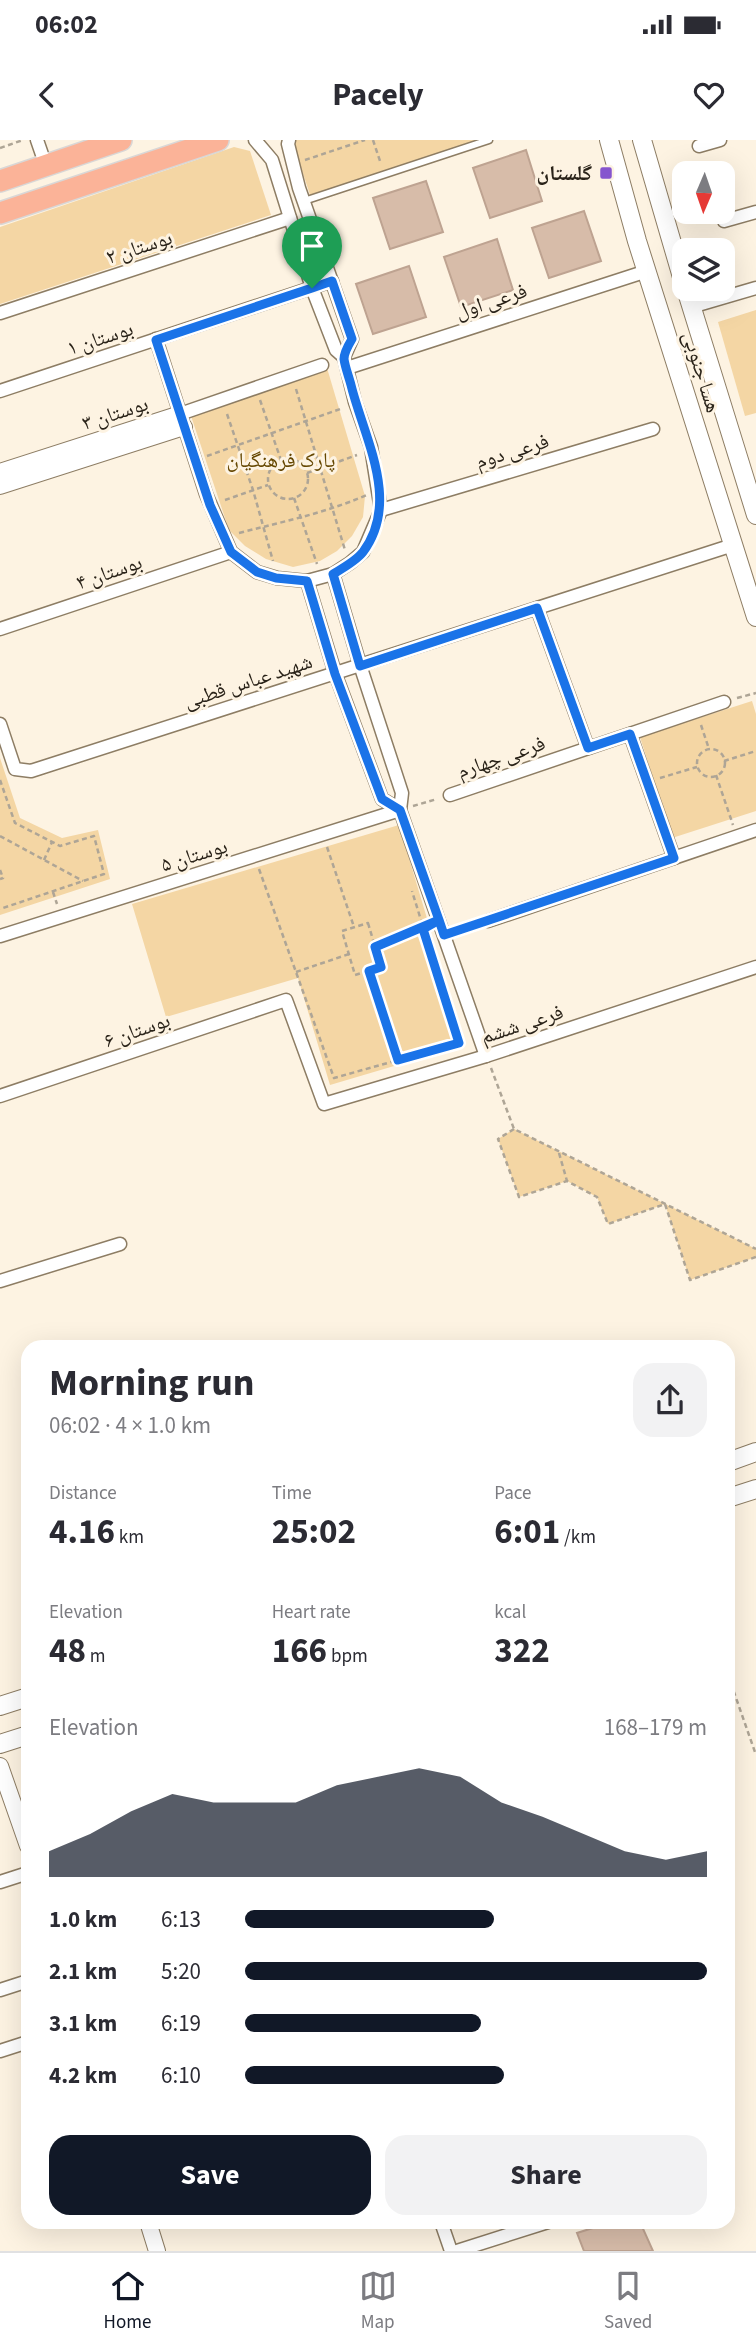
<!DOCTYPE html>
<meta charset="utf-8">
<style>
:root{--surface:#fff;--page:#f2f2f3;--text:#2b2b33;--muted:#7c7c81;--line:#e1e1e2;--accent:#111827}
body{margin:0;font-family:"Source Sans 3","Noto Naskh Arabic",sans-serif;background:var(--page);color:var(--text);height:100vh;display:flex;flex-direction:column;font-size:26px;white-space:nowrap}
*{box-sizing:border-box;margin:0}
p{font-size:23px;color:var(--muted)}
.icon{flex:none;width:38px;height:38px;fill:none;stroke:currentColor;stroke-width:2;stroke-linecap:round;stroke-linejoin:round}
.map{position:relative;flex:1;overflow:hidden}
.details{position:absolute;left:21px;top:1200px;width:714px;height:889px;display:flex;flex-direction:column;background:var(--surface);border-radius:21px;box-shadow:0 7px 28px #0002}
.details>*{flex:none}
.needle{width:46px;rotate:182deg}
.buttons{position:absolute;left:672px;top:21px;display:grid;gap:14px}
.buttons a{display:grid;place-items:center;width:63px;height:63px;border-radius:14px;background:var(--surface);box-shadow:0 7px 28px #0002;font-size:35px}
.pin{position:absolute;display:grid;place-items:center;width:60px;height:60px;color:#fff;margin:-72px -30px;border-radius:50% 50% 50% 0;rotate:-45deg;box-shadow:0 0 7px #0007}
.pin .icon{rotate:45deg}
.round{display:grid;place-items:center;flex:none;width:74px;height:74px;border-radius:21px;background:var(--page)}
.headline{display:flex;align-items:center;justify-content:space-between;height:119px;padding:0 28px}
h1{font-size:38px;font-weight:700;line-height:52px}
.stats{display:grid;grid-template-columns:repeat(3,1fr);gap:10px;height:119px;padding:7px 28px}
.stats div{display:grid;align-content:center}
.stats b{font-size:35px;font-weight:700}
.stats small{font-size:19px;font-weight:400}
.stats p{font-size:19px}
.chart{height:196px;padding:14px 28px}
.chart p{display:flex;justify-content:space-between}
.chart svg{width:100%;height:126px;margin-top:7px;fill:var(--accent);opacity:.7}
.cta{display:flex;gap:14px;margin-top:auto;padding:14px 28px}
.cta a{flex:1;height:80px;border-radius:21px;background:var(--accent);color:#fff;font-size:28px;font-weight:700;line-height:80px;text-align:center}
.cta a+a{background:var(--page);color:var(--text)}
ul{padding:0 28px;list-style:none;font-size:23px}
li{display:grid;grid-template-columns:112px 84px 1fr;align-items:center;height:52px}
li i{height:18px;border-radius:9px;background:var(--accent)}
.status{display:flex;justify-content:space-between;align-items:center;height:49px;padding:0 35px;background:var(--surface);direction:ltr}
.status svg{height:19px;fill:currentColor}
header{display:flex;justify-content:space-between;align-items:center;height:91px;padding:0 28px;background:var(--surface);font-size:32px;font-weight:700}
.tab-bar{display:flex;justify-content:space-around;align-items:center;height:98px;border-top:2px solid var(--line);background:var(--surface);font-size:19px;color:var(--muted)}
.tab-bar a{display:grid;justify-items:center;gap:4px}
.tab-bar .selected{color:var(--accent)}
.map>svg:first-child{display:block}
.green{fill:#f4d6a4}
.building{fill:#d7bca9;stroke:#bea391;stroke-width:2}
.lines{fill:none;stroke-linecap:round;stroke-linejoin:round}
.service-casing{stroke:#8d7d64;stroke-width:9}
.minor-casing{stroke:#8d7d64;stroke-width:15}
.tertiary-casing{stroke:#8d7d64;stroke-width:18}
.secondary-casing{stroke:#8d7d64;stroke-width:20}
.primary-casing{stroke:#d9d7d6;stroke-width:24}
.path{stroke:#aea596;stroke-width:2.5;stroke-dasharray:5 3.5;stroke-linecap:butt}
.service{stroke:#fff;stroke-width:6}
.minor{stroke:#fff;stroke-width:12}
.tertiary{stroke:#fff;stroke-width:16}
.secondary{stroke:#fff;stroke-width:18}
.primary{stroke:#fbb398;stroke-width:21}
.route-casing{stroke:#fff;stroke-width:14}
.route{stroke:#1a73e8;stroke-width:9}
.poi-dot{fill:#8655ce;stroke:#fdf3e2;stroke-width:2.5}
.labels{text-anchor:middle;stroke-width:6;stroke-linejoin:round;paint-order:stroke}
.poi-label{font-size:21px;font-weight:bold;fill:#2a2319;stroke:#fdf3e2;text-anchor:end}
.street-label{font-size:21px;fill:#2a2319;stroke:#fdf3e2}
.park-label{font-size:21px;fill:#654701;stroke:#fdf3e2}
</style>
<div class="status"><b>06:02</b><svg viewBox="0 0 49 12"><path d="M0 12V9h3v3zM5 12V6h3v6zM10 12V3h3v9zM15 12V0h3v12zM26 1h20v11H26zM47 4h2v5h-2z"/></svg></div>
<header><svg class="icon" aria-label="back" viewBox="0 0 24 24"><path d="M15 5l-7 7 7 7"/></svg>Pacely<svg class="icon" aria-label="heart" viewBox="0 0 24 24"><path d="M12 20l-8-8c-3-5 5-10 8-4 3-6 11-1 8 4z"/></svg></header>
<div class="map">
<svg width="756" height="2111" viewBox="0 0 756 2111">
<rect width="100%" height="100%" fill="#fdf3e2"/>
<g class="green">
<path d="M292,0H493L312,61Z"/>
<path d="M234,7L250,11L271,75L0,164V87Z"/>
<path d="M756,170V273L745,276L718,182Z"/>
<path d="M327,228L365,356L363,377L352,396L337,411L320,421L293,427L266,419L245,406L229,390L191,276Z"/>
<path d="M752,561L756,574V671L672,698L640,597Z"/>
<path d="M0,618L20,678L62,698L98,690L110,739L0,775Z"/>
<path d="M399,685L465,905L330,945L298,838L166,877L132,764Z"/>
<path d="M514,989L756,1109V1117L690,1140L665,1064L608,1084L597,1057L567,1041L519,1057L498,999Z"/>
</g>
<g class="building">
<path d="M526,10L542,61L490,78L473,28Z"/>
<path d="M426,41L443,92L390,109L373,58Z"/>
<path d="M584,71L601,121L549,138L532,88Z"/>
<path d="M497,99L513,150L461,167L444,117Z"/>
<path d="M409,126L426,177L373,194L356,144Z"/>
<path d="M612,2082H640L653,2111H584L577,2093Z"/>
</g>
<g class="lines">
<defs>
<path id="service" d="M304,61L489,0"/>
<g id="minor">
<path d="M37,0L46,26"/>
<path d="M255,0L272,20L312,148L336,210L344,217"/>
<path d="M289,0L288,4L299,48L352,199L344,217"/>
<path d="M699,6L720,0"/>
<path d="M724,81L756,72"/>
<path d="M691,167L756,148"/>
<path d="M0,173L290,78"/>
<path d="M156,199L206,354L231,412L257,432L277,438L307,441L333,434L350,423L363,412L381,370L371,307L355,262L344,217"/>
<path d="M347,228L647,131"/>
<path d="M0,251L332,141"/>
<path d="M180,274L322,225"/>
<path d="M381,370L653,289"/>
<path d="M333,434L360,525L402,653L400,670L486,916"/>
<path d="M307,441L335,533L382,659L400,670"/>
<path d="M537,468L588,608"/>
<path d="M0,489L231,412"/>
<path d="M0,584L15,629L31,631L733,405"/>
<path d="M630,594L674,718"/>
<path d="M450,655L724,562"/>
<path d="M488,781L756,690"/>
<path d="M0,796L400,670"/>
<path d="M0,956L286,860L324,964L486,916L756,827"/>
<path d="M0,1141L120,1104"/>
<path d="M0,1742L28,1733"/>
<path d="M0,1850L28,1841"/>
<path d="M0,1911L28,1902"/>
<path d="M441,2082L451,2111"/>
<path d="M457,2111L548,2082"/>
</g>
<g id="tertiary">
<path d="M0,332L180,274"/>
<path d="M0,346L184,287"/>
<path d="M0,1626L28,1706"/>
<path d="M148,2082L157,2111"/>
</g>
<g id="secondary">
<path d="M609,0L637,101L756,477"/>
<path d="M642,0L684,144"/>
<path d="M686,149L756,375"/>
<path d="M728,1322L756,1312"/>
<path d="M728,1358L756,1349"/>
<path d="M0,1566L28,1557"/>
<path d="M0,1604L28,1595"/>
</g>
<g id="primary">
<path d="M0,41L121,0"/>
<path d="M0,73L218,0"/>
</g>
</defs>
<use href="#service" class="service-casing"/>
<use href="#minor" class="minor-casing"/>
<use href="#tertiary" class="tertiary-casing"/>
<use href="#secondary" class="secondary-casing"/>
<use href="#primary" class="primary-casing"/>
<g class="path">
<path d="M373,0L381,24"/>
<path d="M0,8L23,0"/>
<path d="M305,20L365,0"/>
<path d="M296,249L345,410"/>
<path d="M260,260L281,320"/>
<path d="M227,274L253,350L273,421"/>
<path d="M207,316L343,268"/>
<circle cx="288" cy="339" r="20"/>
<path d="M307,333L357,315"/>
<path d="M294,358L317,424"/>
<path d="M225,360L268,345"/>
<path d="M239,393C285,381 322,374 367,355"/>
<path d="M737,558L756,553"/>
<path d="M701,585L709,609"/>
<circle cx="711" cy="623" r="14"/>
<path d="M724,621L756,611"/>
<path d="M716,635L733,685"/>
<path d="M660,638L697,627"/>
<path d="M0,640L15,683L60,706L94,696L104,734L0,769"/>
<path d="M413,666L437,659"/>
<path d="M0,696L83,741"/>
<path d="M327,707L354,787"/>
<path d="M44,720L52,702"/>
<path d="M259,729L334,938L459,903L412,751"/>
<path d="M0,730L3,738L0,739"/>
<path d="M53,752L57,764"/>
<path d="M368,783L381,827L355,835L342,791Z"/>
<path d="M458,791L475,785"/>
<path d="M375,807L424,788"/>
<path d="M369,831L401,927"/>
<path d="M296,832L349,814"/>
<path d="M491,928L514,989L756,1109"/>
<path d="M514,989L498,999L519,1057L567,1041L597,1057L608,1084L665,1064L690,1140L756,1117"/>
<path d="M559,1013L567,1041"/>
<path d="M728,1535L756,1615"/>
</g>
<use href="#service" class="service"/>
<use href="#minor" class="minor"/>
<use href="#tertiary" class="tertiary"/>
<use href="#secondary" class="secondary"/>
<use href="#primary" class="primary"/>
</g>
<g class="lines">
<defs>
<path id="route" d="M312,148L156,200L210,365L231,412L257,432L276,438L307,441L335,534L382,659L400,670L439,780L423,789L459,903L398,920L369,831L381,827L375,807L439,780L444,795L674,718L630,594L588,608L537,468L360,526L333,434C343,428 356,421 363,412C401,361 364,298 351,245C349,237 345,227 344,219C344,213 349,204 352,199L332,141L312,148"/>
</defs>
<use href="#route" class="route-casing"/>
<use href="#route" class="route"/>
</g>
<rect class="poi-dot" x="599" y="26" width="14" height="14" rx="3.5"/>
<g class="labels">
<g class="poi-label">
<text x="592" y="40">گلستان</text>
</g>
<g class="street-label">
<text transform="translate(139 107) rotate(-18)" y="7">بوستان ۲</text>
<text transform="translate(491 161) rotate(-18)" y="7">فرعی اول</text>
<text transform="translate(100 198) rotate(-18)" y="7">بوستان ۱</text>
<text transform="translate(702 232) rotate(73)" y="7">هسا جنوبی</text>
<text transform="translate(115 273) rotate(-18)" y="7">بوستان ۳</text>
<text transform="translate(512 311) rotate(-17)" y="7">فرعی دوم</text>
<text transform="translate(109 432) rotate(-19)" y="7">بوستان ۴</text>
<text transform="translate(248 541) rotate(-18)" y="7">شهید عباس قطبی</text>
<text transform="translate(501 617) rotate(-19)" y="7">فرعی چهارم</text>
<text transform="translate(194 715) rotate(-17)" y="7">بوستان ۵</text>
<text transform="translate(522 884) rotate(-18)" y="7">فرعی ششم</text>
<text transform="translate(137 890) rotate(-19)" y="7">بوستان ۶</text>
</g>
<g class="park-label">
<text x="281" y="327">پارک فرهنگیان</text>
</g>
</g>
</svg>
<div class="buttons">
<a><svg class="needle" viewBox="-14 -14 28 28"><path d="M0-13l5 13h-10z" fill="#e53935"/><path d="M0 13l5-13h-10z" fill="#7c7c81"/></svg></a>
<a><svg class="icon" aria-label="layers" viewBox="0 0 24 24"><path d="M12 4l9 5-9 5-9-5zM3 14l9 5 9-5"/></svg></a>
</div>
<div class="pin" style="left:312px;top:148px;background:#1e9e55"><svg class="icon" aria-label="arrive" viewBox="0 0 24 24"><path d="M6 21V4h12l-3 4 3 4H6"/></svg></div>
<section class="details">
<div class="headline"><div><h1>Morning run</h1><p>06:02 · 4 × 1.0 km</p></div><a class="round"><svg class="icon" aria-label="share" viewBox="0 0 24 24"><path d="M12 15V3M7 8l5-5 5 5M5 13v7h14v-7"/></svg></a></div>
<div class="stats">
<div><p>Distance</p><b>4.16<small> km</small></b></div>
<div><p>Time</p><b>25:02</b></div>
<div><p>Pace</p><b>6:01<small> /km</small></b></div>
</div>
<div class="stats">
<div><p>Elevation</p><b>48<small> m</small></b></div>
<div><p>Heart rate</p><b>166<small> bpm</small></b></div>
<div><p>kcal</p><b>322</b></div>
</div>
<div class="chart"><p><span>Elevation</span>168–179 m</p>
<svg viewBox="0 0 160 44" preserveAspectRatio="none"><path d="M0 44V35L10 29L20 21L30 15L40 18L50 18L60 18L70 12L80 9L90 6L100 9L110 18L120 23L130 29L140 35L150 38L160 35V44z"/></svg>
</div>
<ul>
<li><b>1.0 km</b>6:13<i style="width:54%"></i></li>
<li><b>2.1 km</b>5:20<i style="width:100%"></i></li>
<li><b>3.1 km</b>6:19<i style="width:51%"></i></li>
<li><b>4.2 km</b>6:10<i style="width:56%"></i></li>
</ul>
<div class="cta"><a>Save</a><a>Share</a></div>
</section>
</div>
<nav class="tab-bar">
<a class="selected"><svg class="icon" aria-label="home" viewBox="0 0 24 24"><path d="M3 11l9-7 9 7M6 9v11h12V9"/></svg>Home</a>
<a><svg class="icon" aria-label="map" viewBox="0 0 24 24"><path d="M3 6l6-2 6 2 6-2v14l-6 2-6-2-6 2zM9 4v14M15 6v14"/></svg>Map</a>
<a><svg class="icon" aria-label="saved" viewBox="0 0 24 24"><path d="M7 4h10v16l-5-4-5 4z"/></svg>Saved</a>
</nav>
